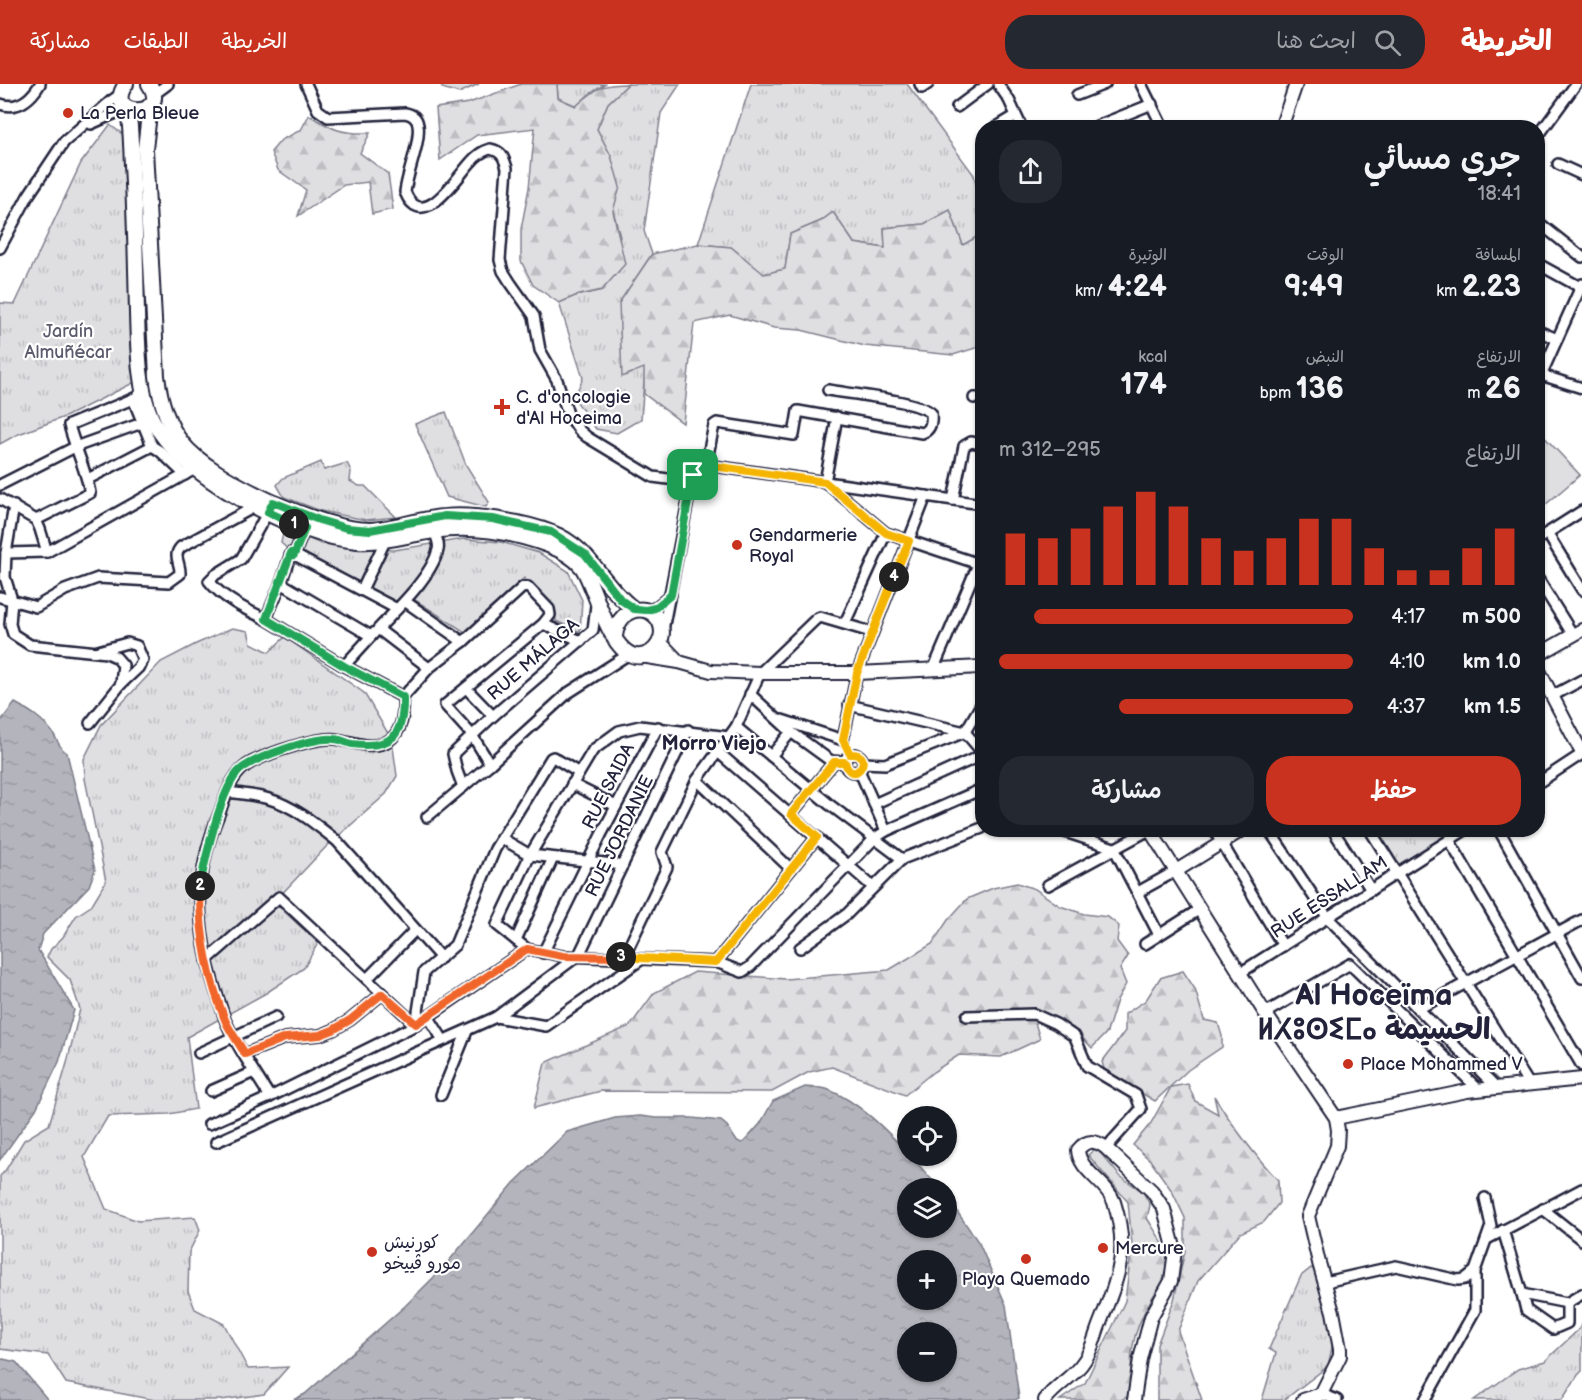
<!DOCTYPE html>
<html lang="ar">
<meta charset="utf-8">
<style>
:root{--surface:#171b24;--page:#242831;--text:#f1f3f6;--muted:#9ea1a6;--accent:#c8321e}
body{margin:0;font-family:"Balsamiq Sans","Playpen Sans Arabic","Noto Sans Tifinagh",sans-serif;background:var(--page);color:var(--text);direction:rtl;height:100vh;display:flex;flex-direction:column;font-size:22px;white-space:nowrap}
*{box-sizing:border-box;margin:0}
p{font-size:20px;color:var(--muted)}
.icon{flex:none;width:33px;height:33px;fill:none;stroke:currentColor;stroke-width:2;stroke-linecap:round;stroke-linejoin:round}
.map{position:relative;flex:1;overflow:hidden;direction:ltr}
.panel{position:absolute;left:975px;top:36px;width:570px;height:717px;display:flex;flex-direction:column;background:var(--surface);border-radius:24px;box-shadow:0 2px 4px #0004;direction:rtl}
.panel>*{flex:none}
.controls{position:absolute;left:897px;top:1022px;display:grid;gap:12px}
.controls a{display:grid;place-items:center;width:60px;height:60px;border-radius:50%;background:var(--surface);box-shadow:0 2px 4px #0004;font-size:30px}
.pin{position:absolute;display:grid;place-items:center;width:51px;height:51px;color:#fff;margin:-26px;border-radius:12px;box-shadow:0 3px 9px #0006}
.km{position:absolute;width:30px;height:30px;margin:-15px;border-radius:50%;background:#222;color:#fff;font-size:16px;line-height:30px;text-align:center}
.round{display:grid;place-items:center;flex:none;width:63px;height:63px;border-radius:24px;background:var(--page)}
.head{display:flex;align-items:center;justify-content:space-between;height:102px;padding:0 24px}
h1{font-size:33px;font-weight:600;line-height:45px}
.stats{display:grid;grid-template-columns:repeat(3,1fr);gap:9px;height:102px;padding:6px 24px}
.stats div{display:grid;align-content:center}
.stats b{font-size:30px;font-weight:600}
.stats small{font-size:16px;font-weight:400}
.stats p{font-size:16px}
.chart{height:168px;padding:12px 24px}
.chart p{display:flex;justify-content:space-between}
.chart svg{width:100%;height:108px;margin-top:6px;stroke:var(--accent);stroke-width:6}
.button{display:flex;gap:12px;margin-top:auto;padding:12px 24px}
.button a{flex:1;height:69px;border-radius:24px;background:var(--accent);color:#fff;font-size:24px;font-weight:600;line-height:69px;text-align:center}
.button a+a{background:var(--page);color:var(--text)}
ul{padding:0 24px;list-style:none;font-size:20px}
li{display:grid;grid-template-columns:96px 72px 1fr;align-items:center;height:45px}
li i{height:15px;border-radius:8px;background:var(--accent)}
header{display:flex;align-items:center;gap:36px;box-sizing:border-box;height:84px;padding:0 30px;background:var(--accent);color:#fff}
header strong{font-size:28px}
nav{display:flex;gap:33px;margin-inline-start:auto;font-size:21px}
.search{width:420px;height:54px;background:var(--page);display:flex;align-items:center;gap:15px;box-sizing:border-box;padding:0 21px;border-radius:24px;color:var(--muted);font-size:22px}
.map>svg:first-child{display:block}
.grass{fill:url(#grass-tufts);stroke:#80808e;stroke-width:1.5}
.forest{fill:url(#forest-firs);stroke:#80808e;stroke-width:1.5}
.pitch{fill:#dfdfe2;stroke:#80808e;stroke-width:1.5}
.water{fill:url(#water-ripples);stroke:#7a7a88;stroke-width:1.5;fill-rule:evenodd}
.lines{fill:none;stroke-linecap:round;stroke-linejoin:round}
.street-casing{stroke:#22223b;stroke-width:14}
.secondary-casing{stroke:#22223b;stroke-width:16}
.primary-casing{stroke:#22223b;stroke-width:18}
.street{stroke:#fff;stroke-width:9}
.secondary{stroke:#fff;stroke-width:12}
.primary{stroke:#fff;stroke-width:14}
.split-1-casing{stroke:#fff;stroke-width:12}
.split-2-casing{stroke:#fff;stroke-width:12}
.split-3-casing{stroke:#fff;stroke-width:12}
.split-4-casing{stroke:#fff;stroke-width:12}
.split-5-casing{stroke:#fff;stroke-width:12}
.split-1{stroke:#22a559;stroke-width:8}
.split-2{stroke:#22a559;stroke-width:8}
.split-3{stroke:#f0652b;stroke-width:8}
.split-4{stroke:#f5b400;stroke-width:8}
.split-5{stroke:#f5b400;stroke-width:8}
.poi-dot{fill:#c8321e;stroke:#fff;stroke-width:2}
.labels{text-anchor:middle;stroke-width:4.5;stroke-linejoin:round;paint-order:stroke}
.poi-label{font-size:18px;fill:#22223b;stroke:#fff;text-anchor:start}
.park-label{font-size:18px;fill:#5b5b6d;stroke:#fff}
.street-label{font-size:18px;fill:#22223b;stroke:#fff}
.neighbourhood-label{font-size:20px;font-weight:bold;fill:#22223b;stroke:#fff}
.town-label{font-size:30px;font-weight:bold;fill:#22223b;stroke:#fff}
</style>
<header>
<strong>الخريطة</strong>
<div class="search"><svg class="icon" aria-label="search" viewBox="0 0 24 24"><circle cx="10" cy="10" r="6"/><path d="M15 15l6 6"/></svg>ابحث هنا</div>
<nav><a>الخريطة</a><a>الطبقات</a><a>مشاركة</a></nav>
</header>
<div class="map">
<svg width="1582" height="1316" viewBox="0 0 1582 1316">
<defs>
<pattern id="grass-tufts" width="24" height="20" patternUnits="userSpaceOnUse" patternTransform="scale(1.5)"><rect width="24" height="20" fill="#dfdfe2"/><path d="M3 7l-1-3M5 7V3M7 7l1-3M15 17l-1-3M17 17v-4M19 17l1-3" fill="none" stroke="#bfbfc3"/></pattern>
<pattern id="forest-firs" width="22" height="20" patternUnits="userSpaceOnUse" patternTransform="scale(1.5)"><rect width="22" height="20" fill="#dfdfe2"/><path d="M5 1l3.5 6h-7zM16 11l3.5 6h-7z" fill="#bfbfc3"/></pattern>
<pattern id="water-ripples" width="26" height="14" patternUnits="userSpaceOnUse" patternTransform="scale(1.5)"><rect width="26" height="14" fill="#b4b4bc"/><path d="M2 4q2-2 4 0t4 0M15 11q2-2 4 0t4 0" fill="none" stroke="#9a9aa2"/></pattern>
</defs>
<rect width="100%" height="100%" fill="#fff"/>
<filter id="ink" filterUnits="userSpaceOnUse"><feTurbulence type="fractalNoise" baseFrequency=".0167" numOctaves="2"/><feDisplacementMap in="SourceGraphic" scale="12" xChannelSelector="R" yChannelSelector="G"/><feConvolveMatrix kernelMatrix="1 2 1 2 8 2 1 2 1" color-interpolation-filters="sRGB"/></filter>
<g filter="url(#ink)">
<g class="grass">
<path d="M557,0H605L588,11L577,22L558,14Z"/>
<path d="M628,0H680L661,29L644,147L652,170L619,219L645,284L641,335L617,349L596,345L574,314L583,294L559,219L575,212L602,206L620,153L613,126L619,103L611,72L597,45L608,19Z"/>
<path d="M751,0H907L974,91L982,127V150L963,161L950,126L924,140L884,144L885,164L854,159L833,128L821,137L790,150L785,185L763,190L731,163L698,160Z"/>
<path d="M110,41L125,52L135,298L67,332L16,351L0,360V219L15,220L81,79Z"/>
<path d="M446,328L466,381L489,418L486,423L447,413L415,340Z"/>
<path d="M321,378L324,386L347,379L351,387L350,397L359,402H365L396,433L366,436L321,427L284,413L277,401L283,394Z"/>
<path d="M284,444L321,460L394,466L464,455L501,458L539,469L568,487L582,516L580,548L556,537L555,525L524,494L465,548L409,512L395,517L289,466L281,459Z"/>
<path d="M232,544L248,547L251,559L269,568L285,553L364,609L392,656L397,692L386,710L326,763L274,818L318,859L304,884L266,909L187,953L196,1025L169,1030L108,1032L84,1073L106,1125L138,1137L195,1133L200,1146L189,1168L188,1207L195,1225L224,1240L248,1285L288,1283L264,1310L221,1316H155L66,1299L48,1271L0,1265V1092L5,1087L24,1056L49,1041L67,979L80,925L70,896L47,873L51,865L63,853L76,832L91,822L106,797L85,695L84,675L101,641L161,578L196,560Z"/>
<path d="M1376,746H1456L1399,782Z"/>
<path d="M1311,1184L1320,1190L1334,1254L1328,1282L1284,1316H1262L1276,1269L1269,1265L1301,1192Z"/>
<path d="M1582,1240V1287L1578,1291L1562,1316H1474L1518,1285L1545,1277L1578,1246Z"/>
</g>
<g class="forest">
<path d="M441,0H479L459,9L442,4Z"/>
<path d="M521,0H557L558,14L576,22C597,4 600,0 628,0L608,19L597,45L611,72L620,103L613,127L625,180L602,206L575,212L559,219L533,201L521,177V145L529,104L535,44L477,51L440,76L436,24L469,19Z"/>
<path d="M309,31C333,46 342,50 370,49L360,69L388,90L393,125L372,130L368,98L344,101L298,132L306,106L278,86L271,68L281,56L301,46Z"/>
<path d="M950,126L963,161L982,150V262L953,271L865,262L801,246L774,244L730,231L694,239L683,339L644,310V284L622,293L619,219L652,170L698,160L731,163L764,190L785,185L790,150L821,137L833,128L854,159L885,164L884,144L924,140Z"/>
<path d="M1017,799L1035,805L1060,822L1084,830L1108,833L1119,842L1117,857L1128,872L1120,885L1126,900L1117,916L1107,948L1092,964L1073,944L1032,929L1040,955L1001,973L959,971L933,988L905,1011L832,983L809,988L772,1008L601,1007L534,1024L545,979L630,942L654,909L695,888L786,895L889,886L932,860L948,836L967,815L993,804Z"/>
<path d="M1183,887L1195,905L1204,936L1218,939L1222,952V963L1188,986L1155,1017L1105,988L1102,978L1125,947V930L1146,916L1160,894Z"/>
<path d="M1188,1000L1195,1017L1218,1030L1214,1012C1233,1042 1253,1070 1278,1096L1279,1119L1264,1138L1240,1149L1198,1197L1178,1247L1202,1316H1157V1261L1174,1216L1185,1167V1134L1172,1107L1150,1076L1133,1061L1151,1039L1171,1003Z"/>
<path d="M1096,1064L1120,1092L1143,1108L1150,1121L1147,1134C1153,1144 1168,1165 1169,1175C1171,1194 1159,1201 1151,1216C1132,1248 1128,1273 1133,1310L1121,1316H1060L1085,1299L1125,1217L1132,1160L1128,1118L1088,1071Z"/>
</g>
<path class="pitch" d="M1538,346L1580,391L1538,427Z"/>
<g class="water">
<path d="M15,619C30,627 43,635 53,649C58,657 59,664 67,669L95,786L89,802L43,850L38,866L74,926L59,978L36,1025L0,1076V638Z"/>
<path d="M805,1003C812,1004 822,1003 829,1006C859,1018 885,1045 907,1068L908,1071H910L939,1104H908V1143H946L947,1113L979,1159L1006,1221L1019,1314L1015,1316H293L305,1310L405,1222L443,1184L514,1099L567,1048L615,1034L640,1032L656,1034H692L721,1037L727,1042L736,1056L741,1059L744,1058L760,1040L773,1017ZM908,1176H946V1215H908ZM908,1248H946V1287H908Z"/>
<path d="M3,1275L16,1278L48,1316H0V1276Z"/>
</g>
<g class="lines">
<defs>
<g id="street">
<path d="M306,0L318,26L328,33L405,29C411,30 417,33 418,41C421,58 407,89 405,108C422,150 457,93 471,78C476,72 483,67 490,65C502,67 504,74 507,84L500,176L503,187L510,198L534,232L540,266L557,296L568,330L579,346L587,353L653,393L668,395L693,391"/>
<path d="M920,0L922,4L928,0"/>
<path d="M998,0L1009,16L1022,44"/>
<path d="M1141,0L1163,44"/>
<path d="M153,11L168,0"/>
<path d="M1077,11L1105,0"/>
<path d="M0,20C18,26 31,15 40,0"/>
<path d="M957,23L988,0"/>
<path d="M91,40L118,28L125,22"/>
<path d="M1097,42L1152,20"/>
<path d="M995,44L1015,32"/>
<path d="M1538,52L1576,0"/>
<path d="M1558,80L1582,91"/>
<path d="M1538,138L1582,173"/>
<path d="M0,164L28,112L64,58L111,17L121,10"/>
<path d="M1538,180L1580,203"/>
<path d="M1538,247L1557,255"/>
<path d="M1538,290L1582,304"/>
<path d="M1538,298L1582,200"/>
<path d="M974,314H982"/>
<path d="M133,315L152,362L160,367L185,391"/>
<path d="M837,333L825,398L886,449L982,481"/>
<path d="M706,381L714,341L717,339L794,351L798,327L922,349C931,346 932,338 931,329C916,316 850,310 828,306"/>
<path d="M88,395L152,362"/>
<path d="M0,401L75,363L142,339"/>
<path d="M0,415L36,436L90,409C86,386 75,364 69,341L135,314L144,306"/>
<path d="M953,416L964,362L971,358L982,360"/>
<path d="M14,422L6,469L5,493L12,516L10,540L13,550L30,561L107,569L116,573L123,581L121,600"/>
<path d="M269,426L241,475L215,491L209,497C222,514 246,526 266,535L344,582L403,613L429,584L463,558L523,503H528L549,525L550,531L543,540L445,621L472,651L490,680"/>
<path d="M36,436L40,445L47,468"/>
<path d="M1547,449L1582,506"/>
<path d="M1538,455L1582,427"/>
<path d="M6,469L47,468L195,385"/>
<path d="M294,471L305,444"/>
<path d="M1538,495L1573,551"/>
<path d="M281,499L371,552"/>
<path d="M362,506L386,455"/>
<path d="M0,513L36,523L65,506L98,494L169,498L180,490C181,479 172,472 181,463L256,422"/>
<path d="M406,518L463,558"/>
<path d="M646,526L655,524L671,511"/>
<path d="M266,535L281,499L291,469L397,525"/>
<path d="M845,539L886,449"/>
<path d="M543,540L581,557"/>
<path d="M663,546L693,391L698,385L706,381L982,420"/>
<path d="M344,582L375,548"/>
<path d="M429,584L378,545C397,525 431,493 438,466C440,460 436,452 434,447"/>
<path d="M933,586L982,471"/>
<path d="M466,604L493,632"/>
<path d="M750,610L791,648L831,677L845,678"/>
<path d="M1552,612L1582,596"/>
<path d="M849,621L965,648L982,668"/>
<path d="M782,636L843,656"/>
<path d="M90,639L121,600L138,584L143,576L137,562L127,559L98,567"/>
<path d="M736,643L830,721L902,775"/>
<path d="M729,653L640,642L619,647L593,666L530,771L497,841L527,865L563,872L716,878L742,888L750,883L875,754L886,747L982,705"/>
<path d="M843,656L857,589L926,412"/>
<path d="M718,668L873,803"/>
<circle cx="854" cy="679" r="9"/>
<path d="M771,672L791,648"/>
<path d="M863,679L885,680L965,648L982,619"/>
<path d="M859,686L886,747"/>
<path d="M697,696L791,785"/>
<path d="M1538,699L1582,670"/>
<path d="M572,700L616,722"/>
<path d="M463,703L457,687L453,670L493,632L593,546L596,521"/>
<path d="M228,708C241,710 256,711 269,715C294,722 317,741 337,757L441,874"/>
<path d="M874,720L982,671"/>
<path d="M791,730L834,678"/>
<path d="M427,733L490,680L568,609L629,570"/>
<path d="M1059,746L1114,764L1159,851"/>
<path d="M1214,746L1283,862"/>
<path d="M1269,746L1328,834L1497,1004"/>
<path d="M1333,746L1371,806"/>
<path d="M1370,746L1529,1000"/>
<path d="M1499,746L1582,894"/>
<path d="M501,754L530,771L623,781"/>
<path d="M1449,756L1582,982"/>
<path d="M1048,801L1149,746"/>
<path d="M1138,808L1176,787"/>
<path d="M516,856L553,774"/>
<path d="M1145,860L1200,825"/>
<path d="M800,864L847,830L902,775L982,744"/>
<path d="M543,869L601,751L658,643"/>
<path d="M624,873L667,783L662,768L697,696L736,643L760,589L816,535L820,533L871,548"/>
<path d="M207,876L279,813L416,941"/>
<path d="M716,878L817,753"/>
<path d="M1240,889L1465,746"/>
<path d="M367,895L415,846"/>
<path d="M1418,925L1582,836"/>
<path d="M1265,929L1350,880L1479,1006"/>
<path d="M428,932L443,956"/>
<path d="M967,932L1034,930L1056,940L1075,953L1087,982L1136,1011L1141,1025L1106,1064"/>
<path d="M496,933L546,942L642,875"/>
<path d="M416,941L424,888L455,861L495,765L551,674L553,673L579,689"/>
<path d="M199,969L276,933"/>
<path d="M245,970L285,954L320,951L333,946L350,936L382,910"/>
<path d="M211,1007L254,988"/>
<path d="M441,1011L467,947"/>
<path d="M270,1013C255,989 238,964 226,938C222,928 220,917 216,908C196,844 193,793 219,730C227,710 231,689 252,678C270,669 316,653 335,655C352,657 372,667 388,657C403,648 404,629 403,613"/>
<path d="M209,1040L270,1013L416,941L527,865"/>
<path d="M216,1058L496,933L579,871L688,646"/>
<path d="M1543,1125L1582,1156"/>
<path d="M1503,1146L1522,1210L1567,1219"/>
<path d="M1487,1155L1582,1105"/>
<path d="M1325,1198L1396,1182L1458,1196L1465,1195L1475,1187"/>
<path d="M1522,1210L1526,1226L1553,1245L1567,1239V1219L1582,1210"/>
<path d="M1319,1314L1321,1310L1337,1316"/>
<path d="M1425,1316L1475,1226V1187L1491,1142L1485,1114"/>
</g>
<g id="secondary">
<path d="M1281,44L1296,0"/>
<path d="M660,558L679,578"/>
<path d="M1538,571L1582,546"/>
<path d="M641,572L679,578L711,587L760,589H857L982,583"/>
<path d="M1538,585L1582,669"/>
<path d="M1150,746L1265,929L1336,1034L1338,1046L1337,1062L1308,1132L1319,1179L1333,1228L1340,1265V1272L1321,1310L1303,1316"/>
<path d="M1176,787L1242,746"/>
<path d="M1336,1034L1467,1007L1582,995"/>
<path d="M1045,1316C1056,1301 1074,1293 1084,1277C1092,1267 1095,1251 1100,1239C1118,1193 1130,1168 1114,1118C1107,1098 1079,1087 1078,1066C1087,1055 1095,1056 1106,1064L1152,1107L1164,1125L1175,1167L1171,1197L1151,1233L1140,1275L1134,1316"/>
</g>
<g id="primary">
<path d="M126,0C101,35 173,35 149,0"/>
<path d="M150,21L145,65L157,292C160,316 167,340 182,359C211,396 322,446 369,446C394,446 419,434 445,433C473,430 525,438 552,449C590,463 603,503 634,525"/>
<path d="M128,25C131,43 131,62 132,81C135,130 136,180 137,229C138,261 138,305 152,335C180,392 294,452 357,457C382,459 408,451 433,447C471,441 512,448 548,461C561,466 573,472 582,483C597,503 612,590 650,569C657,565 662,556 662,548C661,519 619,516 615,552"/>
</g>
</defs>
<use href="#street" class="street-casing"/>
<use href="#secondary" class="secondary-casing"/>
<use href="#primary" class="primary-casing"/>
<use href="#street" class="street"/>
<use href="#secondary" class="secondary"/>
<use href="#primary" class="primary"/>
</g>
</g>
<g class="lines" filter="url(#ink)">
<defs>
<path id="split-1" d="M294,440L268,428L273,418L319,436L346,444L370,446L445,432L493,435L551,448L585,470L621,516L634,525L646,526L655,524L671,511L693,391"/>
<path id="split-2" d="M200,802C205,776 221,703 240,686C255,673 314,653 334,655C340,655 346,659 352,660C392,665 404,652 403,613L344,582L266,535L291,469L294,471L305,444L294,440"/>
<path id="split-3" d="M200,802C199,848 208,895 226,938C231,949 239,959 245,970L285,954L320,951L333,946L350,936L382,910L416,940L527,865L563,872L621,873"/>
<path id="split-4" d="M621,873L716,878L817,753L791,730L834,678H845C852,706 878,668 850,670L843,656L857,589L894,493"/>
<path id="split-5" d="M693,391L698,385L706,381L825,398L886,449L909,457L894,493"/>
</defs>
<use href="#split-1" class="split-1-casing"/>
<use href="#split-2" class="split-2-casing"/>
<use href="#split-3" class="split-3-casing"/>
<use href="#split-4" class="split-4-casing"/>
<use href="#split-5" class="split-5-casing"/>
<use href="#split-1" class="split-1"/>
<use href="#split-2" class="split-2"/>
<use href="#split-3" class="split-3"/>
<use href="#split-4" class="split-4"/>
<use href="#split-5" class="split-5"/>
</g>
<g class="poi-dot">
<circle cx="68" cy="29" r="6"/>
<path d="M499 314h6v6h6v6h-6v6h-6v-6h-6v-6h6z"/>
<circle cx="737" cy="461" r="6"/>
<circle cx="1348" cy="980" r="6"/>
<circle cx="1103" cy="1164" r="6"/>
<circle cx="372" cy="1168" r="6"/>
<circle cx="1026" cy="1175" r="6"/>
</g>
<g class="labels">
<g class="poi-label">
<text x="80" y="35">La Perla Bleue</text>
<text x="516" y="319">C. d'oncologie<tspan x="516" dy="21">d'Al Hoceima</tspan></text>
<text x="749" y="457">Gendarmerie<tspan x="749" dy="21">Royal</tspan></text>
<text x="1360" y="986">Place Mohammed V</text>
<text x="384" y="1164">كورنيش<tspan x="384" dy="21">مورو ڤييخو</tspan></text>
<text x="1115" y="1170">Mercure</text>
<text x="1026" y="1201" text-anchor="middle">Playa Quemado</text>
</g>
<g class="park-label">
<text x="68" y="253">Jardín<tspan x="68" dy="21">Almuñécar</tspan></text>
</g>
<g class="street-label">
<text transform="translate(533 575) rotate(-41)" y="6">RUE MÁLAGA</text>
<text transform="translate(608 702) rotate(-63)" y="6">RUE SAIDA</text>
<text transform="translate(619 752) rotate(-64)" y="6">RUE JORDANIE</text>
<text transform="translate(1329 813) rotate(-33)" y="6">RUE ESSALLAM</text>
</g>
<g class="neighbourhood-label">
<text x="714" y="666">Morro Viejo</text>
</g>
<g class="town-label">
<text x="1374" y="921">Al Hoceïma<tspan x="1374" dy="34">ⵍⵃⵓⵙⵉⵎⴰ الحسيمة</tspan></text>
</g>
</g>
</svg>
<div class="controls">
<a><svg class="icon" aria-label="locate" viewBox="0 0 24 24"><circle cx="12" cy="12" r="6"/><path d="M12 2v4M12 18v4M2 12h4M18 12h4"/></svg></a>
<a><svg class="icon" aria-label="layers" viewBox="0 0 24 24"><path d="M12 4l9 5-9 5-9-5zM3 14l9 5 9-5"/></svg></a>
<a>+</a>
<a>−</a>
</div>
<div class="pin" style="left:693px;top:391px;background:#1e9e55"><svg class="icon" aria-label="arrive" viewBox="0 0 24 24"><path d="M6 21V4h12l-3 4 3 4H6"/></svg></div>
<b class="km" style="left:294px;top:440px">1</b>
<b class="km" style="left:200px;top:802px">2</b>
<b class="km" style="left:621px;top:873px">3</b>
<b class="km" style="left:894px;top:493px">4</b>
<section class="panel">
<div class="head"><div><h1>جري مسائي</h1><p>18:41</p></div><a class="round"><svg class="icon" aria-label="share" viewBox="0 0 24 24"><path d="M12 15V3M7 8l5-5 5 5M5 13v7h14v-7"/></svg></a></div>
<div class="stats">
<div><p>المسافة</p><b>2.23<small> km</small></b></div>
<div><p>الوقت</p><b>9:49</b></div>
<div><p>الوتيرة</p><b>4:24<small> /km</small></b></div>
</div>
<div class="stats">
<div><p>الارتفاع</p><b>26<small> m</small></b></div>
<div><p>النبض</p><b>136<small> bpm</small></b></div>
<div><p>kcal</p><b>174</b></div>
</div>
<div class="chart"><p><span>الارتفاع</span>295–312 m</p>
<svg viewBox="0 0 160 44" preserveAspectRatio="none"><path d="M5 44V23M15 44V25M25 44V21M35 44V12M45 44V6M55 44V12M65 44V25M75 44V30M85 44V25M95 44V17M105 44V17M115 44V29M125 44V38M135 44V38M145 44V29M155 44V21"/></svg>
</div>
<ul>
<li><b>500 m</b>4:17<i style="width:90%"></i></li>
<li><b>1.0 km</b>4:10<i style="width:100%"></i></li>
<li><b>1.5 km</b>4:37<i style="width:66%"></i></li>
</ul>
<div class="button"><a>حفظ</a><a>مشاركة</a></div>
</section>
</div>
